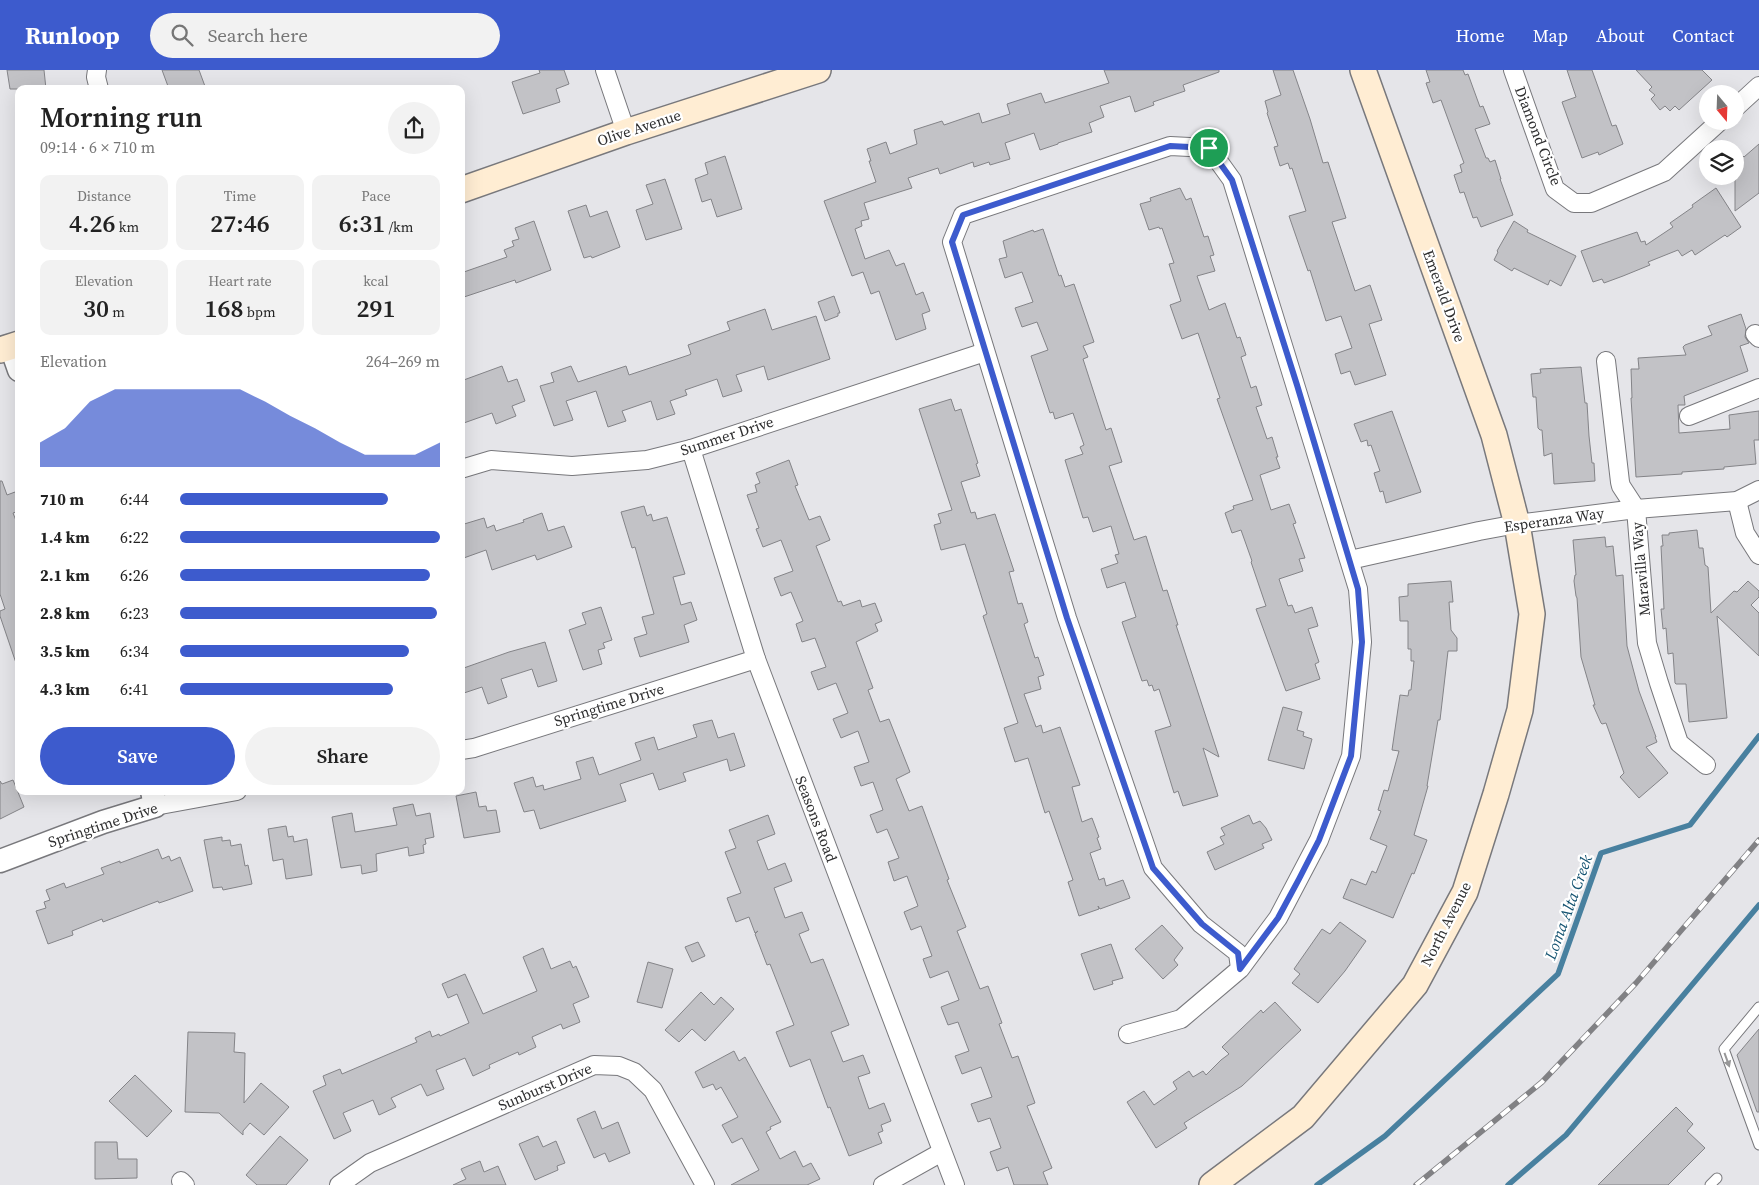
<!DOCTYPE html>
<meta charset="utf-8">
<style>
:root{--surface:#fff;--page:#f2f2f2;--text:#222;--muted:#767676;--accent:#3d5bcd}
body{margin:0;font-family:"Source Serif 4",serif;background:var(--page);color:var(--text);height:100vh;display:flex;flex-direction:column;font-size:19px;white-space:nowrap}
*{box-sizing:border-box;margin:0}
p{font-size:16px;color:var(--muted)}
.icon{flex:none;width:28px;height:28px;fill:none;stroke:currentColor;stroke-width:2;stroke-linecap:round;stroke-linejoin:round}
.map{position:relative;flex:1;overflow:hidden}
.side{position:absolute;left:15px;top:15px;width:450px;height:710px;display:flex;flex-direction:column;background:var(--surface);border-radius:10px;box-shadow:0 5px 20px #0002}
.side>*{flex:none}
.needle{width:32px;rotate:161deg}
.controls{position:absolute;left:1699px;top:15px;display:grid;gap:10px}
.controls a{display:grid;place-items:center;width:45px;height:45px;border-radius:50%;background:var(--surface);box-shadow:0 5px 20px #0002;font-size:25px}
.pin{position:absolute;display:grid;place-items:center;width:42px;height:42px;color:#fff;margin:-21px;border:2px solid #fff;border-radius:50%;box-shadow:0 1px 5px #0007}
.round{display:grid;place-items:center;flex:none;width:52px;height:52px;border-radius:26px;background:var(--page)}
.summary{display:flex;align-items:center;justify-content:space-between;height:85px;padding:0 25px}
h1{font-size:28px;font-weight:600;line-height:38px}
.figures{display:grid;grid-template-columns:repeat(3,1fr);gap:8px;height:85px;padding:5px 25px}
.figures div{display:grid;align-content:center;border-radius:10px;background:var(--page);text-align:center}
.figures b{font-size:25px;font-weight:600}
.figures small{font-size:14px;font-weight:400}
.figures p{font-size:14px}
.chart{height:140px;padding:10px 25px}
.chart p{display:flex;justify-content:space-between}
.chart svg{width:100%;height:90px;margin-top:5px;fill:var(--accent);opacity:.7}
.cta{display:flex;gap:10px;margin-top:auto;padding:10px 25px}
.cta a{flex:1;height:58px;border-radius:30px;background:var(--accent);color:#fff;font-size:20px;font-weight:600;line-height:58px;text-align:center}
.cta a+a{background:var(--page);color:var(--text)}
ul{padding:0 25px;list-style:none;font-size:16px}
li{display:grid;grid-template-columns:80px 60px 1fr;align-items:center;height:38px}
li i{height:12px;border-radius:6px;background:var(--accent)}
header{display:flex;align-items:center;gap:30px;box-sizing:border-box;height:70px;padding:0 25px;background:var(--accent);color:#fff}
header strong{font-size:24px}
nav{display:flex;gap:28px;margin-inline-start:auto;font-size:18px}
.search{width:350px;height:45px;background:var(--page);display:flex;align-items:center;gap:12px;box-sizing:border-box;padding:0 18px;border-radius:28px;color:var(--muted);font-size:19px}
.map>svg:first-child{display:block}
.lines{fill:none;stroke-linecap:round;stroke-linejoin:round}
.stream{stroke:#48809f;stroke-width:5.5}
.building{fill:#c2c2c6;stroke:#848488}
.service-casing{stroke:#78787c;stroke-width:11}
.minor-casing{stroke:#78787c;stroke-width:20}
.tertiary-casing{stroke:#78787c;stroke-width:25}
.secondary-casing{stroke:#78787c;stroke-width:28}
.service{stroke:#fff;stroke-width:9}
.minor{stroke:#fff;stroke-width:18}
.tertiary{stroke:#fff;stroke-width:22}
.secondary{stroke:#ffedd3;stroke-width:25}
.rail-casing{stroke:#818184;stroke-width:5.5}
.rail{stroke:#fff;stroke-width:4;stroke-dasharray:11;stroke-linecap:butt}
.oneway{fill:#979798}
.route-casing{stroke:#fff;stroke-width:10}
.route{stroke:#3d5bcd;stroke-width:6}
.labels{text-anchor:middle;stroke-width:4.5;stroke-linejoin:round;paint-order:stroke}
.street-label{font-size:15px;fill:#2f2f30;stroke:#fff}
.water-label{font-size:16px;font-style:italic;fill:#145371;stroke:#fff}
</style>
<header>
<strong>Runloop</strong>
<div class="search"><svg class="icon" aria-label="search" viewBox="0 0 24 24"><circle cx="10" cy="10" r="6"/><path d="M15 15l6 6"/></svg>Search here</div>
<nav><a>Home</a><a>Map</a><a>About</a><a>Contact</a></nav>
</header>
<div class="map">
<svg width="1759" height="1115" viewBox="0 0 1759 1115">
<rect width="100%" height="100%" fill="#e5e5e9"/>
<g class="lines">
<g class="stream">
<path d="M1317,1115L1385,1066L1558,904L1601,783L1690,755L1759,666"/>
<path d="M1508,1115L1566,1065L1759,835"/>
</g>
</g>
<g class="building">
<path d="M7,0H44L46,19H10Z"/>
<path d="M162,0H199L206,19H169Z"/>
<path d="M539,0H564L569,14L556,19L560,32L523,44L512,12L540,3Z"/>
<path d="M1104,0H1219V2L1183,15L1185,21L1153,32L1154,35L1135,42L1130,26L1100,36L1104,47L1089,53L1092,62L1058,73V74L1040,80L1034,63L1005,73L1010,89L990,95L989,92L974,97L973,92L940,104L938,98L908,108L912,118L864,133L869,149L861,151L862,156L855,159L865,189L889,180L896,196L904,193L916,225L923,222L930,241L922,244L926,259L896,270L879,221L871,224L863,202L852,206L824,131L876,112L869,91H871L867,79L886,72L890,84L917,74L914,60L942,51L944,55L979,43L982,53L1010,44L1007,34L1041,23L1045,33L1109,13Z"/>
<path d="M1273,0H1293L1310,49L1323,93L1328,92L1346,148L1332,152L1355,221L1370,215L1382,250L1369,254L1386,305L1355,315L1350,301L1341,304L1335,284L1352,278L1341,246L1326,251L1310,200L1308,201L1289,146L1306,141L1292,98L1290,99L1288,93L1280,96L1274,77L1278,76L1267,43L1268,42L1265,31L1281,25Z"/>
<path d="M1426,0H1463L1465,5L1468,4L1480,37L1483,36L1490,54L1475,59L1486,88H1488L1490,92L1495,90L1501,109H1500L1513,145L1481,157L1477,147L1473,148L1464,122L1460,123L1454,105L1462,102L1460,95L1464,93L1441,30L1433,33L1426,13L1430,12Z"/>
<path d="M1567,0H1592L1612,56L1616,55L1623,74L1599,85L1598,82L1582,88L1562,32L1576,27Z"/>
<path d="M1636,0H1702L1712,10L1679,40L1675,36L1670,41L1665,36L1660,40L1651,29L1655,25L1649,20L1652,17Z"/>
<path d="M1759,74V123L1735,141V93L1743,86L1744,87Z"/>
<path d="M725,86L742,139L717,147L711,129L702,132L695,109L708,104L705,93Z"/>
<path d="M665,109L682,159L646,170L636,140L653,134L646,115Z"/>
<path d="M1180,118L1186,130L1191,128L1204,167L1208,166L1214,185L1210,186L1215,201L1197,206L1209,240L1225,233L1237,268L1240,267L1246,285L1241,287L1251,318L1256,316L1262,335L1256,337L1267,369L1272,367L1278,387H1276L1280,398L1260,405L1271,440L1289,434L1296,453L1293,454L1305,488L1299,489L1303,501L1279,509L1288,536L1292,535L1295,543L1312,537L1318,556L1308,559L1319,592L1315,594L1320,609L1286,621L1256,539L1266,536L1251,492L1252,491L1241,460L1232,463L1225,443L1234,439L1233,436L1253,430L1217,329L1220,328L1198,263L1182,269L1170,235L1181,231L1169,194L1174,193L1162,158L1160,159L1159,157L1149,160L1140,134L1151,131L1150,128Z"/>
<path d="M1716,118L1741,157L1727,167L1725,165L1695,185L1692,180L1682,186L1678,180L1648,192L1650,195L1623,206L1604,213L1602,209L1593,212L1581,181L1637,162L1641,172L1645,171L1646,175L1673,157L1670,153L1693,137L1692,135Z"/>
<path d="M586,135L590,147L607,141L620,177L592,188L591,186L584,188L568,141Z"/>
<path d="M534,151L551,200L516,213L515,210L461,228V203L507,187L504,180L514,176L512,171L519,169L515,158Z"/>
<path d="M1514,151L1528,160L1527,162L1576,186L1561,216L1550,210L1548,215L1514,198L1512,201L1494,190L1498,182L1497,181Z"/>
<path d="M1043,159L1059,206L1061,205L1065,217L1074,214L1094,272L1083,276L1088,287L1083,289L1106,360L1111,358L1122,392L1109,396L1134,470L1146,466L1163,521L1167,520L1178,555H1176L1219,687L1203,678L1218,726L1183,736L1178,721L1174,723L1155,661L1171,656L1159,619L1154,621L1152,615L1149,616L1147,610L1142,611L1122,552L1136,547L1125,512L1107,518L1101,499L1118,493L1115,485L1119,484L1111,456L1093,462L1088,447L1083,448L1065,390L1083,384L1080,377L1084,375L1073,343L1055,349L1053,342L1050,343L1031,286L1048,280L1037,252L1022,257L1015,238L1033,232L1022,202L1005,208L999,189L1007,187L1003,171L1033,160L1034,162Z"/>
<path d="M834,226L840,243H838V246L825,251L818,232Z"/>
<path d="M765,239L772,260L816,246L830,289L768,310L764,296L736,305L742,321L723,327L717,309L685,320L687,325L670,331L675,344L657,350L651,331L622,341L626,351L608,357L596,321L566,331L573,350L554,356L540,316L554,312L551,303L571,296L578,312L626,296L629,305L689,285L691,284L688,275L730,260L727,252Z"/>
<path d="M1741,244L1746,259L1745,267L1749,273L1740,276L1748,301L1684,326L1685,335H1678L1679,363L1730,359L1729,345L1759,341V370H1754L1756,394L1724,397V399L1682,402V404L1636,407L1631,328H1632L1631,299H1639L1638,288L1686,285L1683,277L1685,275L1712,265L1708,256Z"/>
<path d="M502,296L508,312L517,309L525,331L512,336L516,346L496,354L492,343L461,354V311Z"/>
<path d="M1581,297L1585,333H1587L1589,366L1592,393H1594L1595,411L1554,414L1552,383L1544,386L1542,360H1540L1538,358L1536,327H1533L1531,304L1541,303L1540,299Z"/>
<path d="M951,329L955,341L961,339L978,393L976,394L980,406L961,412L971,443L975,442L977,449L995,444L1014,501L1009,502L1018,534L1022,533L1028,552L1024,554L1035,588L1038,587L1044,605L1038,607L1041,619L1024,624L1036,657L1041,655L1043,663L1060,657L1080,715L1072,717L1082,752L1092,748L1099,767L1097,768L1101,779L1090,783L1099,810L1104,808L1106,816L1123,810L1130,828L1100,839L1098,836L1099,839L1079,846L1068,812L1073,810L1049,741L1045,743L1028,688L1015,692L1004,658L1018,653L983,546L987,544L965,474L941,480L934,455L941,453L938,444L952,440L919,339Z"/>
<path d="M1392,341L1421,422L1386,433L1383,421L1380,422L1374,403L1380,401L1371,375L1368,376L1367,370L1361,372L1354,354Z"/>
<path d="M789,390L798,415L795,416L809,450L820,446L830,470L816,476L838,532L841,531L843,536L860,530L862,537L875,533L882,551L875,554L878,561L856,572L873,618L868,620L880,652L889,649L910,702L896,709L909,741L922,736L949,809L947,810L966,857L957,861L980,919L988,916L1002,953L999,954L1012,988L1018,986L1035,1033L1027,1036L1052,1098L1043,1102L1048,1115H1014L1008,1097L997,1101L990,1082L1001,1078L990,1048L978,1052L971,1034L992,1027L981,997L962,1004L955,986L969,981L958,952L948,955L941,937L959,930L948,901L930,908L923,889L932,886L921,856L911,860L904,842L918,836L907,806L894,811L888,792L899,788L887,759L877,763L870,745L883,740L873,712L861,716L854,697L869,692L858,661L841,668L833,649L848,643L836,613L818,620L811,602L826,597L815,568L802,572L796,554L803,551L791,522L781,526L774,508L793,501L781,470L763,477L756,459L759,458L747,425L757,422L755,415L760,413L756,403Z"/>
<path d="M0,411H2L7,425L15,422L19,432V441L13,443L19,458V593H16L0,546V541L5,539L0,524Z"/>
<path d="M644,436L647,446L651,444L653,451L667,447L685,504L673,507L681,535L691,532L697,550L684,555L689,572L640,587L634,568L647,564L642,547L654,544L635,477L632,478L621,442Z"/>
<path d="M542,443L548,461L564,456L572,477L537,490L535,485L492,500L486,480L461,489V455L484,448L487,458L494,455L496,461L524,452L523,450Z"/>
<path d="M1697,460L1699,478H1703L1705,495L1708,497L1711,543L1734,521L1737,522L1748,511L1759,521V527L1751,535L1759,543V586L1717,546L1727,648L1689,652L1686,614H1676L1675,613L1673,583L1668,584L1666,558L1663,559L1661,539H1664L1661,476H1663L1662,465H1669V463Z"/>
<path d="M1605,467L1606,477L1613,476L1616,506L1623,505L1627,576L1639,621L1656,667H1655L1657,672L1646,677L1668,703L1639,728L1620,707L1624,703L1606,653L1602,654L1601,653L1593,635H1595L1581,587L1577,528L1576,526L1574,511L1575,505H1576L1573,470Z"/>
<path d="M1451,511L1453,532H1449L1451,560L1457,568V581H1448L1440,650H1438L1427,716H1428L1414,765L1427,770L1414,804L1412,803L1393,848L1343,828L1351,809L1366,815L1372,801L1376,803L1387,776L1370,769L1381,741L1378,740L1384,720L1388,721L1399,681L1392,680L1400,625L1408,626L1409,620H1411L1414,591H1411V579H1408V551H1400L1399,527L1408,526V514Z"/>
<path d="M601,537L612,570L603,573L605,578L598,580L602,594L583,600L569,560L586,554L582,543Z"/>
<path d="M545,572L557,611L538,617L532,599L501,609L507,627L488,634L482,617L461,624V599L509,582Z"/>
<path d="M1283,637L1302,642L1297,660L1304,662L1303,666L1312,669L1304,699L1268,690Z"/>
<path d="M712,650L718,668L734,663L745,696L730,701L727,689L683,703L686,711L659,720L653,703L620,714L626,731L540,759L534,740L524,742L514,713L533,707L536,717L543,715L544,720L581,709L576,692L593,687L599,705L641,690L635,673L654,667L658,680L697,667L693,655Z"/>
<path d="M13,710L24,737L0,749V711L2,714Z"/>
<path d="M476,722L479,737L486,736L487,741L496,740L500,762L464,768L456,726Z"/>
<path d="M413,734L416,746L430,743L434,767L425,769L426,774L423,775L424,783L409,786L408,777L376,784L377,801L362,804L361,795L341,798L332,747L352,743L355,762L397,755L393,738Z"/>
<path d="M768,745L775,764L757,771L768,800L785,793L792,811L774,818L785,848L802,842L809,860L799,864L811,893L823,889L842,937L849,955L831,962L843,992L863,985L870,1003L858,1007L869,1039L884,1033L891,1051L881,1055L883,1061L878,1063L882,1073L849,1086L830,1037L828,1038L810,989L790,997L776,962L794,955L770,894L767,895L755,864L758,861L755,863L749,847L736,852L727,828L741,823L725,782L736,778L729,760Z"/>
<path d="M1249,745L1253,754L1260,751L1266,758L1272,770L1262,774L1264,778L1215,800L1207,782L1224,774L1220,767L1225,765L1221,758Z"/>
<path d="M286,756L288,767L293,766L294,772L307,769L312,805L286,809L283,789L273,791L268,759Z"/>
<path d="M222,767V771L230,770L231,776L241,774L245,796L248,795L252,814L223,820L222,817L213,818L204,770Z"/>
<path d="M158,779L162,789L169,786L171,791L180,787L193,821L168,830L159,833L158,831L103,852L102,849L72,861L73,865L48,874L36,841L46,838L44,832L50,830L46,820L64,813L66,818L104,804L101,798L120,791V793Z"/>
<path d="M1340,852L1366,871L1345,901L1318,933L1292,913L1300,904L1294,899L1322,859L1330,864Z"/>
<path d="M1162,855L1183,878L1174,890L1178,895L1163,909L1135,879Z"/>
<path d="M698,872L705,886L692,892L685,877Z"/>
<path d="M1111,874L1123,908L1112,911L1113,914L1094,920L1081,884Z"/>
<path d="M543,878L551,899L570,891L573,898L576,896L589,927L573,934L580,952L563,959L561,954L532,967L536,977L519,985L518,982L489,995L490,998L473,1006L465,988L436,1000L444,1019L427,1026L421,1014L391,1028L396,1037L379,1045L373,1030L343,1043L351,1061L334,1069L313,1021L326,1015L323,1006L340,999L342,1004L417,972L415,968L430,961L432,967L439,964L440,966L469,953L457,924L448,928L442,914L465,904L483,944L537,921L523,887Z"/>
<path d="M648,892L673,899L662,938L637,932Z"/>
<path d="M701,922L714,935L721,927L734,939L705,971L692,959L679,972L665,960Z"/>
<path d="M1275,932L1301,960L1242,1016L1184,1053L1187,1058L1156,1078L1127,1032L1144,1021L1154,1035L1177,1019L1173,1012L1189,1001L1193,1007L1203,1001L1206,1005L1221,990L1229,984L1222,977L1261,940L1263,943Z"/>
<path d="M1759,959V1042H1757L1737,985Z"/>
<path d="M188,962L235,963L234,982L245,983L244,1033L261,1013L289,1037L264,1065L250,1053L243,1061V1065L219,1043L185,1042Z"/>
<path d="M734,981L739,991L745,987L781,1052L770,1057L771,1059L766,1062L780,1089L795,1081L803,1097L811,1093L820,1109L807,1115H731L759,1100L742,1068L732,1073L722,1055L738,1047L721,1017L716,1020L713,1014L703,1018L695,1002Z"/>
<path d="M135,1005L172,1041L147,1067L109,1031Z"/>
<path d="M1676,1037L1693,1054L1687,1061L1705,1078L1668,1115H1598Z"/>
<path d="M595,1041L602,1059L618,1052L630,1083L609,1092L605,1083L594,1088L577,1049Z"/>
<path d="M280,1066L308,1090L286,1115H257L246,1105Z"/>
<path d="M538,1066L543,1077L556,1071L565,1093L557,1096L558,1100L535,1110L519,1074Z"/>
<path d="M95,1072H117L118,1089H137V1108L95,1109Z"/>
<path d="M480,1091L484,1102L498,1096L506,1115H453L466,1109L461,1099Z"/>
</g>
<g class="lines">
<defs>
<g id="service">
<path d="M1759,937L1724,979L1759,1075"/>
<path d="M1710,1115L1717,1108"/>
</g>
<g id="minor">
<path d="M97,0L96,7L99,19"/>
<path d="M605,0L626,62"/>
<path d="M1513,0L1555,119L1574,133H1591L1664,102L1720,51"/>
<path d="M1735,38L1759,16"/>
<path d="M1755,264L1759,268"/>
<path d="M1606,291L1620,412L1621,416L1636,439L1647,573L1659,613L1679,673L1706,695"/>
<path d="M1689,346L1759,318"/>
<path d="M691,379L756,589L955,1115"/>
<path d="M461,399L491,390L572,396L647,390L691,379L985,282"/>
<path d="M1737,431L1745,463L1759,485"/>
<path d="M1350,490L1479,461L1517,454L1636,439L1737,431L1759,420"/>
<path d="M461,680L474,678L756,589"/>
<path d="M155,736L237,721"/>
<path d="M1128,964L1181,949L1240,899L1278,848L1319,770L1351,686L1362,572L1358,519L1232,110L1209,78L1170,76L963,145L952,172L1067,548L1153,798L1201,854L1238,883L1240,899"/>
<path d="M181,1111L185,1115"/>
<path d="M339,1115L370,1093L594,995L619,996L634,1002L653,1020L705,1115"/>
<path d="M883,1115L942,1082"/>
</g>
<g id="tertiary">
<path d="M11,277L19,300"/>
<path d="M0,791L103,752L155,736L152,721"/>
</g>
<g id="secondary">
<path d="M461,120L626,62L818,0"/>
<path d="M0,280L19,274"/>
<path d="M1212,1115L1303,1047L1415,915L1465,822L1496,724L1520,640L1532,544L1517,454L1494,365L1363,0"/>
</g>
</defs>
<use href="#service" class="service-casing"/>
<use href="#minor" class="minor-casing"/>
<use href="#tertiary" class="tertiary-casing"/>
<use href="#secondary" class="secondary-casing"/>
<use href="#service" class="service"/>
<use href="#minor" class="minor"/>
<use href="#tertiary" class="tertiary"/>
<use href="#secondary" class="secondary"/>
<defs>
<path id="rail" d="M1416,1115L1542,1012L1636,913L1759,770"/>
</defs>
<use href="#rail" class="rail-casing"/>
<use href="#rail" class="rail"/>
</g>
<defs><path id="oneway-solid" d="M-6-.8H1V-3.2L6.5 0L1 3.2V.8H-6Z" transform="scale(1.25)"/></defs>
<use class="oneway" href="#oneway-solid" transform="translate(1727 990) rotate(70)"/>
<g class="lines">
<defs>
<path id="route" d="M1170,76L1209,78L1232,110L1297,315L1358,519L1362,572L1351,686L1319,770L1299,809L1278,848L1240,899L1238,883L1202,854L1153,798L1067,548L952,172L963,145Z"/>
</defs>
<use href="#route" class="route-casing"/>
<use href="#route" class="route"/>
</g>
<g class="labels">
<g class="street-label">
<text transform="translate(639 58) rotate(-18)" y="5">Olive Avenue</text>
<text transform="translate(1538 66) rotate(69)" y="5">Diamond Circle</text>
<text transform="translate(1444 226) rotate(70)" y="5">Emerald Drive</text>
<text transform="translate(727 366) rotate(-18)" y="5">Summer Drive</text>
<text transform="translate(1554 450) rotate(-8)" y="5">Esperanza Way</text>
<text transform="translate(1641 499) rotate(-95)" y="5">Maravilla Way</text>
<text transform="translate(609 635) rotate(-17)" y="5">Springtime Drive</text>
<text transform="translate(816 749) rotate(69)" y="5">Seasons Road</text>
<text transform="translate(103 755) rotate(-18)" y="5">Springtime Drive</text>
<text transform="translate(1446 854) rotate(-63)" y="5">North Avenue</text>
<text transform="translate(545 1017) rotate(-23)" y="5">Sunburst Drive</text>
</g>
<g class="water-label">
<text transform="translate(1568 837) rotate(-70)" y="6">Loma Alta Creek</text>
</g>
</g>
</svg>
<div class="controls">
<a><svg class="needle" viewBox="-14 -14 28 28"><path d="M0-13l5 13h-10z" fill="#e53935"/><path d="M0 13l5-13h-10z" fill="#767676"/></svg></a>
<a><svg class="icon" aria-label="layers" viewBox="0 0 24 24"><path d="M12 4l9 5-9 5-9-5zM3 14l9 5 9-5"/></svg></a>
</div>
<div class="pin" style="left:1209px;top:78px;background:#1e9e55"><svg class="icon" aria-label="arrive" viewBox="0 0 24 24"><path d="M6 21V4h12l-3 4 3 4H6"/></svg></div>
<section class="side">
<div class="summary"><div><h1>Morning run</h1><p>09:14 · 6 × 710 m</p></div><a class="round"><svg class="icon" aria-label="share" viewBox="0 0 24 24"><path d="M12 15V3M7 8l5-5 5 5M5 13v7h14v-7"/></svg></a></div>
<div class="figures">
<div><p>Distance</p><b>4.26<small> km</small></b></div>
<div><p>Time</p><b>27:46</b></div>
<div><p>Pace</p><b>6:31<small> /km</small></b></div>
</div>
<div class="figures">
<div><p>Elevation</p><b>30<small> m</small></b></div>
<div><p>Heart rate</p><b>168<small> bpm</small></b></div>
<div><p>kcal</p><b>291</b></div>
</div>
<div class="chart"><p><span>Elevation</span>264–269 m</p>
<svg viewBox="0 0 160 44" preserveAspectRatio="none"><path d="M0 44V32L10 25L20 12L30 6L40 6L50 6L60 6L70 6L80 6L90 12L100 19L110 25L120 32L130 38L140 38L150 38L160 32V44z"/></svg>
</div>
<ul>
<li><b>710 m</b>6:44<i style="width:80%"></i></li>
<li><b>1.4 km</b>6:22<i style="width:100%"></i></li>
<li><b>2.1 km</b>6:26<i style="width:96%"></i></li>
<li><b>2.8 km</b>6:23<i style="width:99%"></i></li>
<li><b>3.5 km</b>6:34<i style="width:88%"></i></li>
<li><b>4.3 km</b>6:41<i style="width:82%"></i></li>
</ul>
<div class="cta"><a>Save</a><a>Share</a></div>
</section>
</div>
